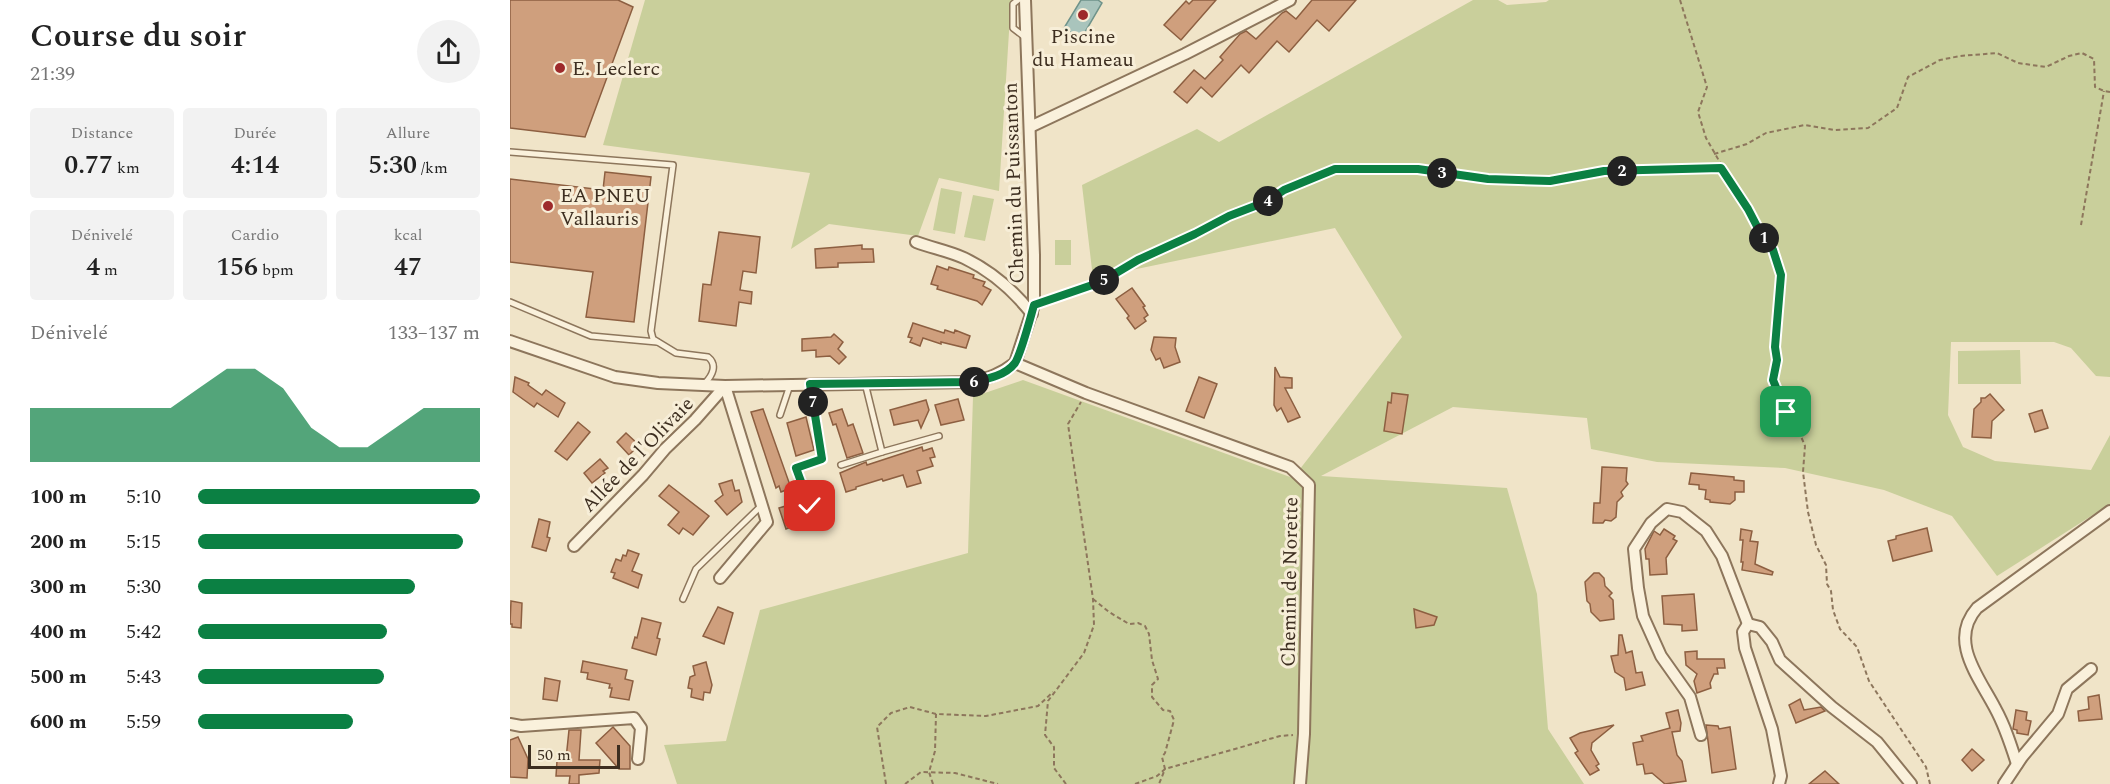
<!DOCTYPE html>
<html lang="fr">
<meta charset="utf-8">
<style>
:root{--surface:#fff;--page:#f2f2f2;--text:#222;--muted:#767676;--accent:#0b8043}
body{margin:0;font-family:Spectral,serif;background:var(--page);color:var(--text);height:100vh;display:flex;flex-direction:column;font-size:22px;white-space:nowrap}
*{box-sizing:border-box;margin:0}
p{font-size:20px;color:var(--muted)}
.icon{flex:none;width:33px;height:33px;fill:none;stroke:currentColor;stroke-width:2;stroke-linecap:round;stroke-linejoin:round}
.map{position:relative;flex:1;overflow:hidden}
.sheet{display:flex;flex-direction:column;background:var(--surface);width:510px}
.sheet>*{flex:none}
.scale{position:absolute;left:18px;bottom:15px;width:92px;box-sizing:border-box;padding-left:6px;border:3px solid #3d2e20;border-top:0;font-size:16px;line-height:21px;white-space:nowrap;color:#3d2e20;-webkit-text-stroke:4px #f7eed8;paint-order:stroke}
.pin{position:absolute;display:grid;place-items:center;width:51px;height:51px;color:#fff;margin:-26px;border-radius:12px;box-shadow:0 3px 9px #0006}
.km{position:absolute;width:30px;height:30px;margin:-15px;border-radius:50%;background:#222;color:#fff;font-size:16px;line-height:30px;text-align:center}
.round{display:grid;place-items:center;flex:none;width:63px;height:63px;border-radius:32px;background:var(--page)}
.overview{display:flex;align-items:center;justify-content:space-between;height:102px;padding:0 30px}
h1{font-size:33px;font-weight:600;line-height:45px}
.stats{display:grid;grid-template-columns:repeat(3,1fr);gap:9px;height:102px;padding:6px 30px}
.stats div{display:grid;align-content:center;border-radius:6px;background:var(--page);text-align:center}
.stats b{font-size:26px;font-weight:600}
.stats small{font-size:16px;font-weight:400}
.stats p{font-size:16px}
.chart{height:168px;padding:12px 30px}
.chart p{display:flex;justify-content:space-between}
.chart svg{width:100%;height:108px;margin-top:6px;fill:var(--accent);opacity:.7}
ul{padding:0 30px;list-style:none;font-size:20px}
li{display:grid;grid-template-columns:96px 72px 1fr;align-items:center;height:45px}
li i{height:15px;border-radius:8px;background:var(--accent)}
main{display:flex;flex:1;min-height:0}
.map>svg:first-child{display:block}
.green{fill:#c9cf9b}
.water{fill:#a9c4bc;stroke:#6f938a;stroke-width:1.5}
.building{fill:#cf9f7d;stroke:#8d5f41;stroke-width:1.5}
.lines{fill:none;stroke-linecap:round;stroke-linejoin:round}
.lane-casing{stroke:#8d765c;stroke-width:8}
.street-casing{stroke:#8d765c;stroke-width:14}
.path{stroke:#8d765c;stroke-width:2;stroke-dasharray:4.5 3;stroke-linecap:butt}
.lane{stroke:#faf1dc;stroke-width:5}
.street{stroke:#faf1dc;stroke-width:10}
.route-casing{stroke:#fff;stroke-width:12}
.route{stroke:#0b8043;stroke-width:8}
.poi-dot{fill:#9e2a2b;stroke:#f7eed8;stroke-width:2}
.labels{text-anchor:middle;stroke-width:6;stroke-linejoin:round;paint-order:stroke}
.poi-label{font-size:20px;fill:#3d2e20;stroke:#f7eed8;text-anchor:start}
.street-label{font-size:20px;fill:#3d2e20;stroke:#f7eed8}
</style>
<main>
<section class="sheet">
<div class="overview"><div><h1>Course du soir</h1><p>21:39</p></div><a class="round"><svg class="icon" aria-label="share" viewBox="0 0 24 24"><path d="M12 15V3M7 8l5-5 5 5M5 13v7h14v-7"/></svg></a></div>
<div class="stats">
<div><p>Distance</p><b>0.77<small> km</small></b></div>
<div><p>Durée</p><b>4:14</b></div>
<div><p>Allure</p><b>5:30<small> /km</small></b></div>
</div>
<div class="stats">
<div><p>Dénivelé</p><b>4<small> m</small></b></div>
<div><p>Cardio</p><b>156<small> bpm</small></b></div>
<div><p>kcal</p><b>47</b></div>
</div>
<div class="chart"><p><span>Dénivelé</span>133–137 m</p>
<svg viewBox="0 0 160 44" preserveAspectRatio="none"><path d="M0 44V22L10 22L20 22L30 22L40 22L50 22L60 14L70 6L80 6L90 14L100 30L110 38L120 38L130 30L140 22L150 22L160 22V44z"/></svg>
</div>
<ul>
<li><b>100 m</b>5:10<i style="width:100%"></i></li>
<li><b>200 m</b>5:15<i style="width:94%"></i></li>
<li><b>300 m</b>5:30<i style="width:77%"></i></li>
<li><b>400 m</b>5:42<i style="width:67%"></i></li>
<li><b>500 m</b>5:43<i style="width:66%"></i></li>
<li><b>600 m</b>5:59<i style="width:55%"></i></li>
</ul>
</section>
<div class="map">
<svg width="1600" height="784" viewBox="0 0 1600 784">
<rect width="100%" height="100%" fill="#f0e4c8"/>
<g class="green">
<path d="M135,0H501L489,191L429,178L408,236L319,224L281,249L300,173L93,145Z"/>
<path d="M963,0H988L997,5L1036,2L1039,0H1600V377L1586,376L1561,348L1544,342H1441L1438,415L1453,447L1485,461L1581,470L1600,435V504L1487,576L1442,516L1374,490L1275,468L1147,462L1081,449L1077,418L943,407L811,476L997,488L1027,594L1038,729L1074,784H167L154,745L216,741L250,610L458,553L463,397L513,380L783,478L892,337L825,228L583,278L572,185L687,129L709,142Z"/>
<path d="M431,188L452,192L445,234L423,230Z"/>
<path d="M463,195L484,199L475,241L454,237Z"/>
<rect x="545" y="240" width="16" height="25"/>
<path d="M1510,350L1511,384H1448V351Z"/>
</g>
<path class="water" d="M571,0H588L592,3L571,39L554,28Z"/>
<g class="building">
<path d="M0,0H108L123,7L75,137L0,128Z"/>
<path d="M683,0H706L671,40L654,25L676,1L679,4Z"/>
<path d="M802,0H846L819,31L807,20L779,52L767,41L739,73L731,65L702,97L691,87L677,103L664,92L684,70L695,79L713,60L710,57L730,34L736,31L746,39L772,13L776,11L786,19Z"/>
<path d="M95,172L141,177L124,322L76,317L83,272L0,262V179L93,190Z"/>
<path d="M209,232L250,237L246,273L233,271L230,290L242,292L241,304L229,302L226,326L189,321L193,284L201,285Z"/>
<path d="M352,245V249H363L364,262L328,263V267L306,268L305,249Z"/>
<path d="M427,266L438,270L439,267L464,275L463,278L475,282L473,286L481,290L472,305L467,301L427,289L428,286L421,284Z"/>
<path d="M622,288L635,306L633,307L638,315L634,318L636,321L625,329L617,318L619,316L606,299Z"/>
<path d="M403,323L434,333L435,330L444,333L445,330L460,336L456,348L431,342V344L413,338L410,346L400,342L402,338L398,337Z"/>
<path d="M324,334L333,342L328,349L336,357L329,364L320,356L306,357V350L292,351V339L321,337Z"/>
<path d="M644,337L666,338L665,347L670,362L654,368L650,358L646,360L641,350Z"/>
<path d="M765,367L770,377L782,378V388H775L790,417L778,422L771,408L767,411L764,405Z"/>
<path d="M5,377L19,383L18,385L32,395L36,390L55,403L48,417L27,403L24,407L3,392Z"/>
<path d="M689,377L707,384L694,418L676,411Z"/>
<path d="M882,393L898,395L892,434L874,431L878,402L881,403Z"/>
<path d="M1480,394L1494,410L1482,421L1481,438L1462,437L1464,409L1471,402V398H1475Z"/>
<path d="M448,399L454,420L431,425L425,405Z"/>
<path d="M416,400L419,410L411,428L408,420L384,425L380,410Z"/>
<path d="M253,409L281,488L271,492L269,486L266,488L241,412Z"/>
<path d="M332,409L338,426L343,424L353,453L337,458L326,424L323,425L319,413Z"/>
<path d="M1532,410L1538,428L1525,432L1519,414Z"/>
<path d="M296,417L304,450L286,456L277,423Z"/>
<path d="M68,422L80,432L57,460L45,451Z"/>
<path d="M116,433L129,445L119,455L107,442Z"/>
<path d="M412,447L413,451L422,448L425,457L420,458L423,466L407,471L411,483L397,487L393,475L373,481L372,479L346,487V489L336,492L330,473L356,462L357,465Z"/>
<path d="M90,459L98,468L93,471L95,473L82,483L74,473Z"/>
<path d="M1092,467L1117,468L1116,481L1118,484L1111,492L1113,496L1107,502L1106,517L1101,521L1095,520L1093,523H1083L1084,503H1090Z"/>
<path d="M1181,473L1224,477V480L1234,481V492H1225V500L1220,504L1200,502V500L1195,499L1196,490L1189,489V485L1179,484Z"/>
<path d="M222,480L225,491L229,490L232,502L217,515L205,501L213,495L209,484Z"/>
<path d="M159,485L199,516L183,535L173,528L169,534L158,525L169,512L149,496Z"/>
<path d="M279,505L288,524L276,529L269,508Z"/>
<path d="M29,519L40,522L37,537L40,538L36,551L22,547Z"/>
<path d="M1417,528L1422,551L1383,561L1378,541L1386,539V536Z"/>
<path d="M1154,529L1165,536L1163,539L1167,541L1156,558L1157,574L1140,575L1139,559H1136L1135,549L1144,531L1150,535Z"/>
<path d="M1231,529L1242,531L1240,541L1248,542L1245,564L1263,572L1262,575L1232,570L1233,562H1231L1233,540H1230Z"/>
<path d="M118,550L129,554L122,571L132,575L128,588L103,578L105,573L101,572L106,559L111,561L113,555L116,556Z"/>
<path d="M1084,573H1089L1094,578L1095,586L1102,593L1099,596L1103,600L1104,619L1090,621L1081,612L1080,604L1077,601L1075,582Z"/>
<path d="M1184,594L1187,630L1172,631V625L1154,624L1152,596Z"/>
<path d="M1,601L12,603L11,628L2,627V624H0Z"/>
<path d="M208,607L223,613L214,644L193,636Z"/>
<path d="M904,609L927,617L924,625L906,628Z"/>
<path d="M132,618L151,623L147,638L150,639L146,655L122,648L125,637L127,638Z"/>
<path d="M1109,635H1112L1116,653L1122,651L1126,673L1132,672L1135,685L1116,690L1114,678L1105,672L1101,656L1108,655Z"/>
<path d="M1187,651V659H1214L1215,668H1207L1208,674H1204L1200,683L1201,688L1187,693L1184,681L1187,674L1176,665L1175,652Z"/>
<path d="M73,661L117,670L115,679L123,681L119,700L100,697L102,688H99L100,684L77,679L78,673L71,672Z"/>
<path d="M196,662L202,685L200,693L194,692L193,700L181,697L182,689L178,688L180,677L185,675L183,666Z"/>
<path d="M35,678L50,681L47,701L33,699Z"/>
<path d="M1589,695L1592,719L1569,721L1568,711L1579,709L1578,697Z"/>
<path d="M1290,699L1294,710L1311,707L1315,711L1286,723L1279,705Z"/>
<path d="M1168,710L1171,723L1170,731L1162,732L1167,755L1172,761L1176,781L1155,784L1142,773L1135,774L1133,764L1127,765L1123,743L1133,741L1131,736L1160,728L1156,713Z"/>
<path d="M1506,710L1517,712L1516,720L1521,721L1518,735L1507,733V730L1503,729Z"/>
<path d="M1104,725L1082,743L1081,750L1089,764L1086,766L1089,770L1080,775L1065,753L1068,751L1060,738L1070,733Z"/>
<path d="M1196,725L1208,726L1209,729L1220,727L1226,769L1202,773Z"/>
<path d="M103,727L120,746V769H109L86,743Z"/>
<path d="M59,730H71L69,760H90L89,773L69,775V784H59L60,776H46L47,761L56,759Z"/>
<path d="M8,737L18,759L17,778L0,777V740Z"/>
<path d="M1462,749L1474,760L1462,771L1452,760Z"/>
<path d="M1315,771L1329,784H1299Z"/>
</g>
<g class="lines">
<defs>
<g id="lane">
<path d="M508,0L503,4V28L516,38"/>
<path d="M0,152L163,165L141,331L143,339L166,353L198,357C208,365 202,376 195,383"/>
<path d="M0,302L81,336L147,342"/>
<path d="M355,383L372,452L429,436"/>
<path d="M270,415L280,385"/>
<path d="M331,465L372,452"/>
<path d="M300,506L286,468L313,459L300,384"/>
<path d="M173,599L186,569L251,506"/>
</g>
<g id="street">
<path d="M520,127L675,54L780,0"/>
<path d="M406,242C422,248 439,251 454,258C481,271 504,291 522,314"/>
<path d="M0,341L105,377L148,383L215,386L462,382C479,378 491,374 505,363"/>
<path d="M505,363L576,393L780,467L799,485L794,734L790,784"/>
<path d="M505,363L524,305V255L515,0"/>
<path d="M64,546L133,475L155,449L185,420L215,386"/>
<path d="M210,578L257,522L215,386"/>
<path d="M0,724L11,726L124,718L131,728L128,759"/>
<path d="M1191,735L1180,697L1151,656L1133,616L1128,588L1124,549L1141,523L1157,509L1172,512L1196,531L1212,556L1238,624"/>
<path d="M1507,764C1501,745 1495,726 1485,708C1469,677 1438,641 1467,608L1600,511"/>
<path d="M1269,784L1271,776L1262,729L1235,648L1233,632L1238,624L1250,627L1262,642L1270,660L1322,707L1367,742L1401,784"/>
<path d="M1494,784L1512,757L1548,714L1557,689L1581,669"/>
</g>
</defs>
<use href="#lane" class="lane-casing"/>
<use href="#street" class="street-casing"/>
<g class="path">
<path d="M1170,0L1197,87L1188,112L1196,138L1251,234L1263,250L1271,275L1265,347L1267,360L1263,380L1276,412L1290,434L1295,446L1293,472L1298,512L1306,545L1316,565L1317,584L1321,591L1323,610L1330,629L1347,647L1359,681L1416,767L1420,784"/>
<path d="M1204,154L1237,144L1256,133L1295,125L1325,130L1358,128L1387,108L1398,77L1430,60L1450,56L1487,53L1508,63L1536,67L1559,56L1572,53L1584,59L1585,87L1594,91L1600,92"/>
<path d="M1571,225L1594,91"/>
<path d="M535,301L591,282L628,260L685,234L719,216L758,201L774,190L826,169H907L978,179L1040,181L1094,171L1211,168"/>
<path d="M583,599L599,612L619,624L628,623L635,626L639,634L642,660L648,679L642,685V697L653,710L660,711L664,720L655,753L652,757L655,769L649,784"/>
<path d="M376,784L367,727L381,713L400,707L426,714L476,716L528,706L543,692"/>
<path d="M395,784L411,772L445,773L488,784"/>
<path d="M423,784L419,772L425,751L426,714"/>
<path d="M556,784L544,768V747L535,735L538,701L574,653L584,625L583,599L558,424L571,402"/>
<path d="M625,784L647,776L655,769L770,736L783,735"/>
</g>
<use href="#lane" class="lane"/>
<use href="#street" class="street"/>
</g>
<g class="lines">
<defs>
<path id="route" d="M300,506L286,468L312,459L300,384L462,382C477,379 495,376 505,363C510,355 521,316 524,305L591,282L628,260L685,234L719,216L758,201L774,190L825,169H908L978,179L1040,181L1094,171L1211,168L1238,209L1251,234L1263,250L1271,275L1265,347L1267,360L1263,380L1276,412"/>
</defs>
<use href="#route" class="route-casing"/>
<use href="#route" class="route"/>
</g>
<g class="poi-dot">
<circle cx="573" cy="15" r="6"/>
<circle cx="50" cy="68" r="6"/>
<circle cx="38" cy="206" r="6"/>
</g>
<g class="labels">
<g class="poi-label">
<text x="573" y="43" text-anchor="middle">Piscine<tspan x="573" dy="23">du Hameau</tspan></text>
<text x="62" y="75">E. Leclerc</text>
<text x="50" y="202">EA PNEU<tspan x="50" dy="23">Vallauris</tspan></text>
</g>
<g class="street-label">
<text transform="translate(503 183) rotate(-92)" y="7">Chemin du Puissanton</text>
<text transform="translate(127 454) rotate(-46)" y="7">Allée de l'Olivaie</text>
<text transform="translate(779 582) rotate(-89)" y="7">Chemin de Norette</text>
</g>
</g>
</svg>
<div class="scale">50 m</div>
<div class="pin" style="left:1276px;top:412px;background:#1e9e55"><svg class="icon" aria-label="arrive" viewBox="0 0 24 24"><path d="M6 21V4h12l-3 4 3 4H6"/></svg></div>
<div class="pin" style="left:300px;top:506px;background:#d93025"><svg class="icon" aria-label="check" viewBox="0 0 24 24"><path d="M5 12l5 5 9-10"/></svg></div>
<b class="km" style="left:1254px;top:238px">1</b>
<b class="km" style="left:1112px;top:171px">2</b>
<b class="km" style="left:932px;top:173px">3</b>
<b class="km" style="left:758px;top:201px">4</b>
<b class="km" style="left:594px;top:280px">5</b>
<b class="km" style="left:464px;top:382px">6</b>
<b class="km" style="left:303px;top:402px">7</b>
</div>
</main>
